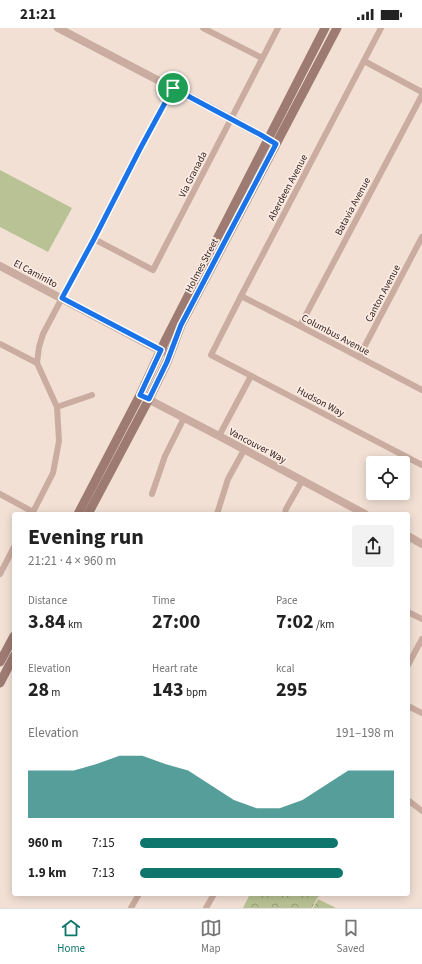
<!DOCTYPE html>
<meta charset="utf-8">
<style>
:root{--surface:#fff;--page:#f2f2f2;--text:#222;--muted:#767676;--line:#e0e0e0;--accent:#0f766e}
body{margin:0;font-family:"Source Sans 3",sans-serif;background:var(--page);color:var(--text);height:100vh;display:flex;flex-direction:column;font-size:15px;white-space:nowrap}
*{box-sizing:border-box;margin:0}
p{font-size:13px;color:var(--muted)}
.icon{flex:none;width:22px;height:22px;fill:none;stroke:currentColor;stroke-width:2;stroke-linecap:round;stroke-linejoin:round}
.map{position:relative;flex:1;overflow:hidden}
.details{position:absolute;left:12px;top:484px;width:398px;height:384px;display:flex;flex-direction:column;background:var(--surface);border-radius:4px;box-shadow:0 2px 10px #0003}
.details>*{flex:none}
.fabs{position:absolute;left:366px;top:428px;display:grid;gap:8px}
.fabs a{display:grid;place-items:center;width:44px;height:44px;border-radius:4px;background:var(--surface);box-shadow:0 2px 10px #0003;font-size:20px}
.pin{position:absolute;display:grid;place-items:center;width:34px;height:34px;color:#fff;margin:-17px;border:2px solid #fff;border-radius:50%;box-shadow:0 1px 4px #0007}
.round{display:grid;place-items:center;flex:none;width:42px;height:42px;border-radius:4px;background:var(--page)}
.overview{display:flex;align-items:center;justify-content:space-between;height:68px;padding:0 16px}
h1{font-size:22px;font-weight:700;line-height:30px}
.stats{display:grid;grid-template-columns:repeat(3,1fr);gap:6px;height:68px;padding:4px 16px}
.stats div{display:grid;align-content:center}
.stats b{font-size:20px;font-weight:700}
.stats small{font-size:11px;font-weight:400}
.stats p{font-size:11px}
.chart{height:112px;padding:8px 16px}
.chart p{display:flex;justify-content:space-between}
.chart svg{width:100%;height:72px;margin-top:4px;fill:var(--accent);opacity:.7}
ul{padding:0 16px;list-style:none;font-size:13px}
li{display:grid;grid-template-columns:64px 48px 1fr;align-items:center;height:30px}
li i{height:10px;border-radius:5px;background:var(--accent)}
.status{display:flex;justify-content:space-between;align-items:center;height:28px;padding:0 20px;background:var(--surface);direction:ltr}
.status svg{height:11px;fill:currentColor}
.dock{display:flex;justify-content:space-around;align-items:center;height:56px;border-top:1px solid var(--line);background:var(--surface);font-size:11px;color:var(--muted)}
.dock a{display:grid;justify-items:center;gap:2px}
.dock .selected{color:var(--accent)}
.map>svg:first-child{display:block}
.green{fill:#b9c294}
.park{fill:url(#park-crowns)}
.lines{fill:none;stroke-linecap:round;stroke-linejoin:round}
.minor{stroke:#caada0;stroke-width:6}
.tertiary{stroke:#caada0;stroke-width:8}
.secondary{stroke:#9e7b72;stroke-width:9}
.route-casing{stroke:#fff;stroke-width:8}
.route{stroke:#1a73e8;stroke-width:5}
.labels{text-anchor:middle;stroke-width:3.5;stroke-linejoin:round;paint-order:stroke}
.street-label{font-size:10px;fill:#342624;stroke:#faeae1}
</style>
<div class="status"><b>21:21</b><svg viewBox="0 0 49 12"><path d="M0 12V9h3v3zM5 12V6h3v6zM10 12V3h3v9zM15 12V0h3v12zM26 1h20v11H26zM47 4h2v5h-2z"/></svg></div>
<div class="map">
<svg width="422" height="880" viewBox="0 0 422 880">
<defs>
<pattern id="park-crowns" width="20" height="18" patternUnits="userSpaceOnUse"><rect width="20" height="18" fill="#b9c294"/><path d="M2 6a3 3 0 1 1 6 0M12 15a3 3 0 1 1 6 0" fill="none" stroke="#979d79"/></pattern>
</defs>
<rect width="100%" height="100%" fill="#f2e0d5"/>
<path class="green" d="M0,142L72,180L48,224L0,199Z"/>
<g class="park">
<path d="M250,866H322L317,870L312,880H243Z"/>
<path d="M318,871L336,880H313Z"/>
</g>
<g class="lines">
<g class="minor">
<path d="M203,0L262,30"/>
<path d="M381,0L241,268L211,327L422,437"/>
<path d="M364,33L422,64"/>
<path d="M94,211L153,242L278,0"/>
<path d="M241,268L300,298L422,362"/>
<path d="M300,298L422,67"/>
<path d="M0,316L37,335"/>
<path d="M359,329L422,209"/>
<path d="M57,379L92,367"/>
<path d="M219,408L251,348"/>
<path d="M0,466L33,484"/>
<path d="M152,466L165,428L184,390"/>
<path d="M32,486L53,445L59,413L57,379L37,335L39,319L43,306L62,270L94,211L140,121L173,60"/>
<path d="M217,486L228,451L244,422"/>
<path d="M285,486L286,481L302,453"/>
<path d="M0,546L14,519"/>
<path d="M408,584L422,591"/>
<path d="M408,637L422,611"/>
<path d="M408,678L422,685"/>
<path d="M408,772L422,783"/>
<path d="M131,880L139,866"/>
<path d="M206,880L214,866"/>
</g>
<g class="tertiary">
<path d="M58,0L232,91L273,114"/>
<path d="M0,238L153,319L166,324"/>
<path d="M140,367L219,408L365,486"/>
<path d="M408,508L422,516"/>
</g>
<g class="secondary">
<path d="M78,486L140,367L166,311L325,0"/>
<path d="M88,486L149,371L167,334L181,297L337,0"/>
<path d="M0,634L14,608"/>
<path d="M0,655L14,628"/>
</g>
</g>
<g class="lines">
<defs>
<path id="route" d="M173,60L261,107L276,116L181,297L167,334L149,371L140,367L161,322L62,270L94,211L140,121Z"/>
</defs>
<use href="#route" class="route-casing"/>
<use href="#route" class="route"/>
</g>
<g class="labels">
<g class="street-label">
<text transform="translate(192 146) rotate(-63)" y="4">Via Granada</text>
<text transform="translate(287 159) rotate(-62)" y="4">Aberdeen Avenue</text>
<text transform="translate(352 178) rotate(-62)" y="4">Batavia Avenue</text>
<text transform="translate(201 237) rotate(-62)" y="4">Holmes Street</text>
<text transform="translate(36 245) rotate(28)" y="4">El Caminito</text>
<text transform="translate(382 265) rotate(-62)" y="4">Canton Avenue</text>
<text transform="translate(336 306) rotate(28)" y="4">Columbus Avenue</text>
<text transform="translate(321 373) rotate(28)" y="4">Hudson Way</text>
<text transform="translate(258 417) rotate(28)" y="4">Vancouver Way</text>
</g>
</g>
</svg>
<div class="fabs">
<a><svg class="icon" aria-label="locate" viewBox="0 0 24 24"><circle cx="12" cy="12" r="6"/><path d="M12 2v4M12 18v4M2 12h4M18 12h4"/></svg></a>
</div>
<div class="pin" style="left:173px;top:60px;background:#1e9e55"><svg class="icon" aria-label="arrive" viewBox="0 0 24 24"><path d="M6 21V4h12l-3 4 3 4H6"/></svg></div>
<section class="details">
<div class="overview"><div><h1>Evening run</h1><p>21:21 · 4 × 960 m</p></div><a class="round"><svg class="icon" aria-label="share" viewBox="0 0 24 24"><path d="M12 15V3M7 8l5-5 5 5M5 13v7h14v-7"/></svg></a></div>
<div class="stats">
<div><p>Distance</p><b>3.84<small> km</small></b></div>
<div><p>Time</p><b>27:00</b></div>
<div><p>Pace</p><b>7:02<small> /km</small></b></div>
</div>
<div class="stats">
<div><p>Elevation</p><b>28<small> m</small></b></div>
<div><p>Heart rate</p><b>143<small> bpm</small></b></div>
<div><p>kcal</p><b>295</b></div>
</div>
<div class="chart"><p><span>Elevation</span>191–198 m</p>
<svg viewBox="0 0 160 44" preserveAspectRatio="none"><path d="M0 44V15L10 15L20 15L30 11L40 6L50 6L60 11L70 15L80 24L90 33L100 38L110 38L120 33L130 24L140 15L150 15L160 15V44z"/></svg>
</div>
<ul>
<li><b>960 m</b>7:15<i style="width:78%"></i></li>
<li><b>1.9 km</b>7:13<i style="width:80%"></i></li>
</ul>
</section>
</div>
<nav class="dock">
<a class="selected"><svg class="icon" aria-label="home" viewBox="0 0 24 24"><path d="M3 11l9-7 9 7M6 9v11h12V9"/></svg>Home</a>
<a><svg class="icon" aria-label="map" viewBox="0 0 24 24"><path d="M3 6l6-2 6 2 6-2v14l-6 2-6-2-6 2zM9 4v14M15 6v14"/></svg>Map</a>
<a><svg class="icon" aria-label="saved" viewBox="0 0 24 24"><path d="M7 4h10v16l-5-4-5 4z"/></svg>Saved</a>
</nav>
